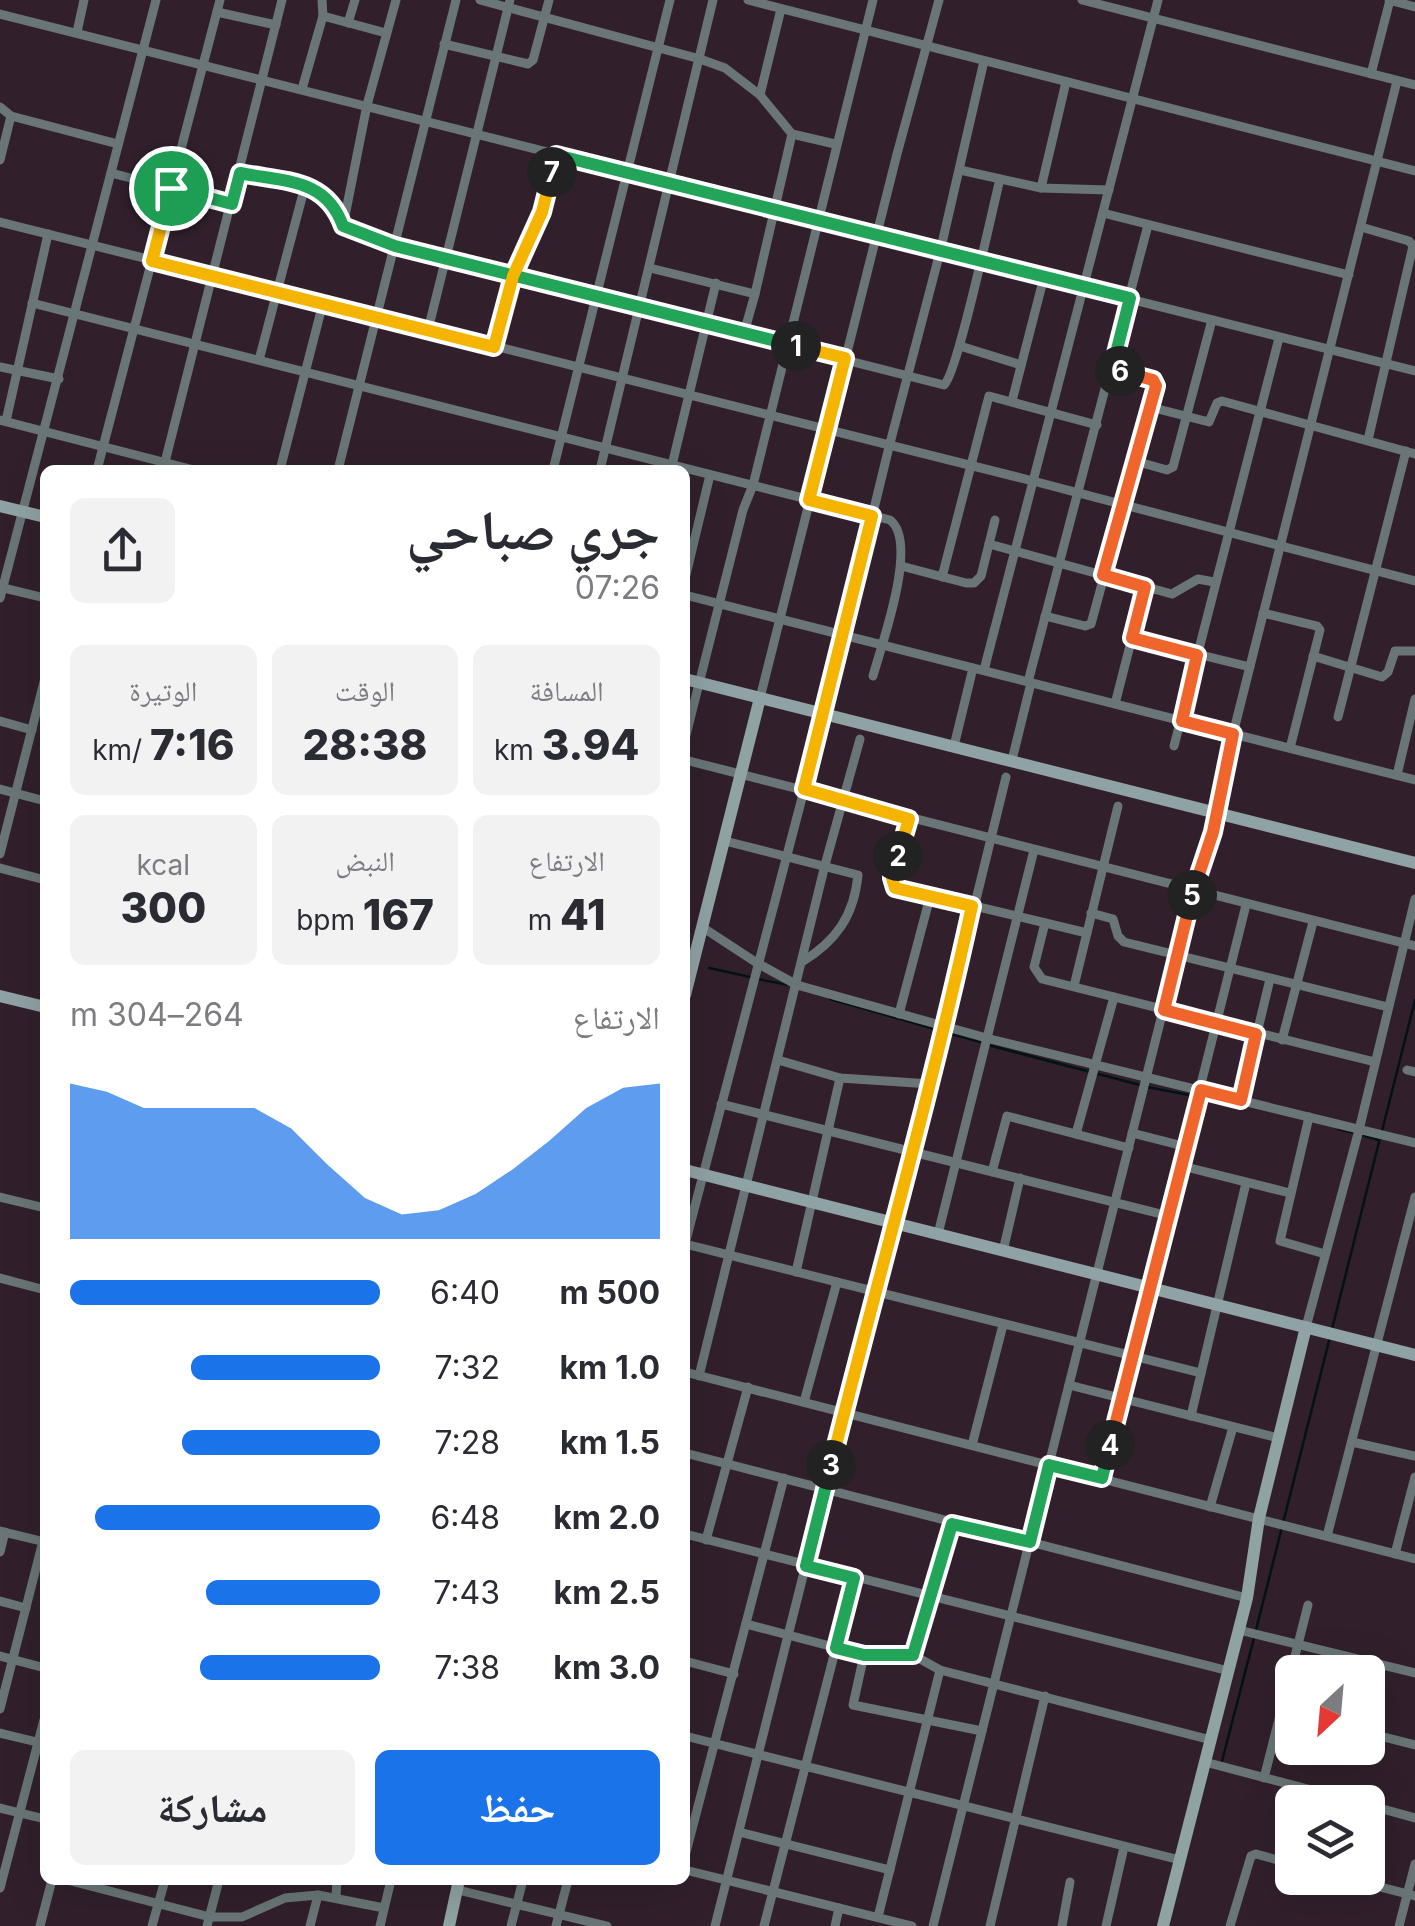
<!DOCTYPE html>
<html lang="ar">
<meta charset="utf-8">
<style>
:root{--surface:#fff;--page:#f2f2f3;--text:#2b2b33;--muted:#7c7c81;--accent:#1a73e8}
body{margin:0;font-family:Inter,"Noto Naskh Arabic",sans-serif;background:var(--page);color:var(--text);direction:rtl;height:100vh;display:flex;flex-direction:column;font-size:38px;white-space:nowrap}
*{box-sizing:border-box;margin:0}
p{font-size:32px;color:var(--muted)}
.icon{flex:none;width:55px;height:55px;fill:none;stroke:currentColor;stroke-width:2;stroke-linecap:round;stroke-linejoin:round}
.map{position:relative;flex:1;overflow:hidden;direction:ltr}
.details{position:absolute;left:40px;top:465px;width:650px;height:1420px;display:flex;flex-direction:column;background:var(--surface);border-radius:15px;box-shadow:0 10px 40px #0002;direction:rtl}
.details>*{flex:none}
.needle{width:65px;rotate:206deg}
.tools{position:absolute;left:1275px;top:1655px;display:grid;gap:20px}
.tools a{display:grid;place-items:center;width:110px;height:110px;border-radius:15px;background:var(--surface);box-shadow:0 10px 40px #0002;font-size:50px}
.pin{position:absolute;display:grid;place-items:center;width:85px;height:85px;color:#fff;margin:-42px;border:5px solid #fff;border-radius:50%;box-shadow:0 2px 10px #0007}
.km{position:absolute;width:50px;height:50px;margin:-25px;border-radius:50%;background:#222;color:#fff;font-size:28px;line-height:50px;text-align:center}
.round{display:grid;place-items:center;flex:none;width:105px;height:105px;border-radius:15px;background:var(--page)}
.head{display:flex;align-items:center;justify-content:space-between;height:170px;padding:0 30px}
h1{font-size:55px;font-weight:800;line-height:75px}
.figures{display:grid;grid-template-columns:repeat(3,1fr);gap:15px;height:170px;padding:10px 30px}
.figures div{display:grid;align-content:center;border-radius:15px;background:var(--page);text-align:center}
.figures b{font-size:42px;font-weight:800}
.figures small{font-size:28px;font-weight:400}
.figures p{font-size:28px}
.chart{height:280px;padding:20px 30px}
.chart p{display:flex;justify-content:space-between}
.chart svg{width:100%;height:180px;margin-top:10px;fill:var(--accent);opacity:.7}
.button{display:flex;gap:20px;margin-top:auto;padding:20px 30px}
.button a{flex:1;height:115px;border-radius:15px;background:var(--accent);color:#fff;font-size:40px;font-weight:800;line-height:115px;text-align:center}
.button a+a{background:var(--page);color:var(--text)}
ul{padding:0 30px;list-style:none;font-size:32px}
li{display:grid;grid-template-columns:160px 120px 1fr;align-items:center;height:75px}
li i{height:25px;border-radius:12px;background:var(--accent)}
.map>svg:first-child{display:block}
.lines{fill:none;stroke-linecap:round;stroke-linejoin:round}
.stream{stroke:#001316;stroke-width:2.5}
.street{stroke:#697576;stroke-width:9}
.secondary{stroke:#8fa2a4;stroke-width:12}
.split-1-casing{stroke:#fff;stroke-width:20}
.split-2-casing{stroke:#fff;stroke-width:20}
.split-3-casing{stroke:#fff;stroke-width:20}
.split-4-casing{stroke:#fff;stroke-width:20}
.split-5-casing{stroke:#fff;stroke-width:20}
.split-6-casing{stroke:#fff;stroke-width:20}
.split-7-casing{stroke:#fff;stroke-width:20}
.split-8-casing{stroke:#fff;stroke-width:20}
.split-1{stroke:#22a559;stroke-width:12}
.split-2{stroke:#f5b400;stroke-width:12}
.split-3{stroke:#f5b400;stroke-width:12}
.split-4{stroke:#22a559;stroke-width:12}
.split-5{stroke:#f0652b;stroke-width:12}
.split-6{stroke:#f0652b;stroke-width:12}
.split-7{stroke:#22a559;stroke-width:12}
.split-8{stroke:#f5b400;stroke-width:12}
</style>
<div class="map">
<svg width="1415" height="1926" viewBox="0 0 1415 1926">
<rect width="100%" height="100%" fill="#31202c"/>
<g class="lines">
<g class="stream">
<path d="M709,968L750,977"/>
<path d="M757,979L789,985"/>
<path d="M830,999L980,1042"/>
<path d="M988,1045L1140,1085"/>
<path d="M1147,1087L1194,1096"/>
<path d="M1201,1097L1223,1101"/>
<path d="M1338,1129L1354,1133"/>
<path d="M1382,1131L1415,1000"/>
<path d="M1362,1135L1378,1140"/>
<path d="M1332,1329L1380,1138"/>
<path d="M1256,1630L1330,1337"/>
<path d="M1222,1761L1254,1638"/>
</g>
<g class="street">
<path d="M480,0L700,59L725,68L760,95"/>
<path d="M748,0L1415,171"/>
<path d="M1082,0L1415,85"/>
<path d="M1389,0L1415,7"/>
<path d="M781,9L760,95L792,134L835,144"/>
<path d="M217,12L276,25"/>
<path d="M0,14L1415,371"/>
<path d="M323,16L386,33"/>
<path d="M348,23L355,0"/>
<path d="M77,32L84,0"/>
<path d="M444,44L528,64L533,60L549,0"/>
<path d="M1371,74L1390,0"/>
<path d="M302,89L323,16L322,0"/>
<path d="M0,107L11,116L118,144"/>
<path d="M0,160L11,116"/>
<path d="M960,170L1041,188L1109,190"/>
<path d="M111,173L232,204"/>
<path d="M240,173C285,182 326,178 343,226L395,246L944,385C958,373 992,210 1000,179"/>
<path d="M1041,188L1066,82"/>
<path d="M1103,213L1349,275"/>
<path d="M0,222L1033,481L1415,581"/>
<path d="M343,226L367,105L396,0"/>
<path d="M1361,227L1409,241L1413,246L1368,440"/>
<path d="M650,268L755,294L744,333"/>
<path d="M755,294L792,134"/>
<path d="M32,303L890,520C919,542 882,643 873,676"/>
<path d="M428,330L510,0"/>
<path d="M960,346L1021,365"/>
<path d="M494,347L513,276L542,212L556,155"/>
<path d="M259,360L305,186"/>
<path d="M0,367L59,379"/>
<path d="M1012,401L1044,277"/>
<path d="M1150,407L1209,422L1217,403L1222,401L1415,454"/>
<path d="M0,420L194,470"/>
<path d="M6,421L48,234"/>
<path d="M1135,461L1167,470L1173,467L1212,320"/>
<path d="M165,462L282,0"/>
<path d="M672,465L716,283"/>
<path d="M97,470L220,0"/>
<path d="M280,470L323,303"/>
<path d="M338,470L456,0"/>
<path d="M553,470L670,0"/>
<path d="M600,470L713,0"/>
<path d="M989,544L1172,594L1198,579L1214,582"/>
<path d="M901,566L966,583H974L981,576L995,520"/>
<path d="M942,577L989,396L1097,425"/>
<path d="M685,579L710,475"/>
<path d="M0,587L45,598"/>
<path d="M685,595L1415,780"/>
<path d="M0,598L156,0"/>
<path d="M1263,613L1317,626L1320,630L1290,748"/>
<path d="M1045,616L1085,626L1091,624L1156,386L1153,380L1113,369"/>
<path d="M1132,638L1250,667"/>
<path d="M1313,656L1382,677L1388,672L1395,651H1415"/>
<path d="M984,670L1158,0"/>
<path d="M1028,682L1148,225"/>
<path d="M760,698L897,154L939,0"/>
<path d="M1115,704L1145,587"/>
<path d="M1338,717L1406,451"/>
<path d="M0,721L32,730"/>
<path d="M685,739L743,510L753,485L873,0"/>
<path d="M954,746L973,668"/>
<path d="M1174,746L1279,338"/>
<path d="M685,760L1415,946"/>
<path d="M1012,760L1031,683"/>
<path d="M1397,775L1415,699"/>
<path d="M0,789L45,801"/>
<path d="M909,819L892,878L895,887L1087,933"/>
<path d="M725,841L858,875C854,916 836,941 802,962"/>
<path d="M0,854L45,678"/>
<path d="M0,868L45,880"/>
<path d="M1091,913L1113,919L1118,936L1124,942L1388,1007"/>
<path d="M1045,923L1034,967L1042,979L1375,1062"/>
<path d="M702,927L757,963L797,985L990,1039L1415,1143"/>
<path d="M1074,986L1118,806"/>
<path d="M899,1014L930,897"/>
<path d="M1282,1040L1313,922"/>
<path d="M778,1060L840,1078L931,1084"/>
<path d="M1407,1070L1415,1072"/>
<path d="M1241,1100L1270,979"/>
<path d="M721,1104L1169,1216"/>
<path d="M1309,1117L1280,1241L1325,1254"/>
<path d="M1132,1133L1187,1147"/>
<path d="M1076,1134L1114,997"/>
<path d="M1182,1166L1290,1193"/>
<path d="M992,1172L1007,1116L1129,1148"/>
<path d="M0,1197L45,1208"/>
<path d="M938,1234L1034,850"/>
<path d="M685,1244L824,714L889,447L940,252L984,61"/>
<path d="M685,1244L1201,1373"/>
<path d="M1003,1251L1020,1178"/>
<path d="M796,1272L840,1078"/>
<path d="M0,1278L45,1290"/>
<path d="M1306,1327L1359,1130L1415,899"/>
<path d="M685,1372L1415,1559"/>
<path d="M699,1376L825,865L860,739"/>
<path d="M1069,1385L1278,1438"/>
<path d="M804,1402L837,1282"/>
<path d="M1191,1416L1246,1183"/>
<path d="M1352,1442L1415,1456"/>
<path d="M972,1445L1003,1325"/>
<path d="M685,1453L1247,1598"/>
<path d="M1102,1478L1246,905"/>
<path d="M1210,1507L1233,1427"/>
<path d="M0,1531L45,1542"/>
<path d="M685,1534L1229,1671"/>
<path d="M1327,1536L1415,1197"/>
<path d="M706,1540L748,1387"/>
<path d="M0,1552L5,1532"/>
<path d="M1395,1554L1415,1477"/>
<path d="M0,1601L26,1608"/>
<path d="M746,1624L864,1655H913L940,1670L1211,1740"/>
<path d="M1239,1630L1415,1673"/>
<path d="M864,1655L853,1705L982,1731"/>
<path d="M913,1655L952,1524"/>
<path d="M0,1656L45,1668"/>
<path d="M685,1661L734,1674"/>
<path d="M0,1709L43,1541"/>
<path d="M0,1733L45,1744"/>
<path d="M1368,1733L1415,1745"/>
<path d="M685,1736L1180,1860"/>
<path d="M1205,1762L1357,1802"/>
<path d="M1264,1778L1308,1605"/>
<path d="M1368,1805L1415,1818"/>
<path d="M0,1808L45,1819"/>
<path d="M739,1832L890,1870"/>
<path d="M685,1856L784,1478"/>
<path d="M685,1870L912,1926"/>
<path d="M1345,1878L1415,1896"/>
<path d="M67,1880L210,1917H242L285,1898L318,1895L384,1908"/>
<path d="M0,1888L45,1716"/>
<path d="M458,1890L607,1926"/>
<path d="M336,1896L337,1880"/>
<path d="M878,1917L940,1670"/>
<path d="M40,1926L52,1880"/>
<path d="M152,1926L165,1880"/>
<path d="M207,1926L219,1880"/>
<path d="M310,1926L318,1895"/>
<path d="M380,1926L391,1880"/>
<path d="M511,1926L523,1880"/>
<path d="M556,1926L568,1880"/>
<path d="M715,1926L892,1222L914,1153L1006,777"/>
<path d="M764,1926L854,1578"/>
<path d="M835,1926L839,1908"/>
<path d="M933,1926L1193,891L1213,831L1233,734L1397,81"/>
<path d="M990,1926L1045,1696"/>
<path d="M1062,1926L1070,1882"/>
<path d="M1106,1926L1124,1847"/>
<path d="M1230,1926L1251,1856L1256,1854L1292,1864"/>
<path d="M1399,1926L1415,1864"/>
</g>
<g class="secondary">
<path d="M0,506L45,517"/>
<path d="M685,679L1415,863"/>
<path d="M685,995L760,698"/>
<path d="M0,996L45,1007"/>
<path d="M685,1170L1415,1355"/>
<path d="M449,1926L459,1880"/>
<path d="M1163,1926L1247,1598L1259,1518L1306,1327"/>
</g>
</g>
<g class="lines">
<defs>
<path id="split-1" d="M171,188L232,204L240,173C285,182 326,178 343,226L395,246L796,346"/>
<path id="split-2" d="M796,346L845,358L809,500L872,516L804,789L909,819L898,856"/>
<path id="split-3" d="M831,1465C878,1278 931,1093 972,906L895,888L892,878L898,856"/>
<path id="split-4" d="M831,1465L806,1566L854,1578L836,1648L864,1655H913L952,1524L1030,1542L1049,1465L1102,1478L1110,1445"/>
<path id="split-5" d="M1110,1445L1201,1090L1241,1100L1256,1034L1164,1010L1192,895"/>
<path id="split-6" d="M1120,371L1153,380L1156,386L1103,575L1145,587L1132,638L1197,655L1182,721L1233,734L1213,832L1192,895"/>
<path id="split-7" d="M552,172L556,155L1130,298L1112,369L1120,371"/>
<path id="split-8" d="M171,188L152,261L494,347L513,276L542,212L552,172"/>
</defs>
<use href="#split-1" class="split-1-casing"/>
<use href="#split-2" class="split-2-casing"/>
<use href="#split-3" class="split-3-casing"/>
<use href="#split-4" class="split-4-casing"/>
<use href="#split-5" class="split-5-casing"/>
<use href="#split-6" class="split-6-casing"/>
<use href="#split-7" class="split-7-casing"/>
<use href="#split-8" class="split-8-casing"/>
<use href="#split-1" class="split-1"/>
<use href="#split-2" class="split-2"/>
<use href="#split-3" class="split-3"/>
<use href="#split-4" class="split-4"/>
<use href="#split-5" class="split-5"/>
<use href="#split-6" class="split-6"/>
<use href="#split-7" class="split-7"/>
<use href="#split-8" class="split-8"/>
</g>
</svg>
<div class="tools">
<a><svg class="needle" viewBox="-14 -14 28 28"><path d="M0-13l5 13h-10z" fill="#e53935"/><path d="M0 13l5-13h-10z" fill="#7c7c81"/></svg></a>
<a><svg class="icon" aria-label="layers" viewBox="0 0 24 24"><path d="M12 4l9 5-9 5-9-5zM3 14l9 5 9-5"/></svg></a>
</div>
<div class="pin" style="left:171px;top:188px;background:#1e9e55"><svg class="icon" aria-label="arrive" viewBox="0 0 24 24"><path d="M6 21V4h12l-3 4 3 4H6"/></svg></div>
<b class="km" style="left:796px;top:346px">1</b>
<b class="km" style="left:898px;top:856px">2</b>
<b class="km" style="left:831px;top:1465px">3</b>
<b class="km" style="left:1110px;top:1445px">4</b>
<b class="km" style="left:1192px;top:895px">5</b>
<b class="km" style="left:1120px;top:371px">6</b>
<b class="km" style="left:552px;top:172px">7</b>
<section class="details">
<div class="head"><div><h1>جري صباحي</h1><p>07:26</p></div><a class="round"><svg class="icon" aria-label="share" viewBox="0 0 24 24"><path d="M12 15V3M7 8l5-5 5 5M5 13v7h14v-7"/></svg></a></div>
<div class="figures">
<div><p>المسافة</p><b>3.94<small> km</small></b></div>
<div><p>الوقت</p><b>28:38</b></div>
<div><p>الوتيرة</p><b>7:16<small> /km</small></b></div>
</div>
<div class="figures">
<div><p>الارتفاع</p><b>41<small> m</small></b></div>
<div><p>النبض</p><b>167<small> bpm</small></b></div>
<div><p>kcal</p><b>300</b></div>
</div>
<div class="chart"><p><span>الارتفاع</span>264–304 m</p>
<svg viewBox="0 0 160 44" preserveAspectRatio="none"><path d="M0 44V6L10 8L20 12L30 12L40 12L50 12L60 17L70 26L80 34L90 38L100 37L110 33L120 27L130 20L140 12L150 7L160 6V44z"/></svg>
</div>
<ul>
<li><b>500 m</b>6:40<i style="width:100%"></i></li>
<li><b>1.0 km</b>7:32<i style="width:61%"></i></li>
<li><b>1.5 km</b>7:28<i style="width:64%"></i></li>
<li><b>2.0 km</b>6:48<i style="width:92%"></i></li>
<li><b>2.5 km</b>7:43<i style="width:56%"></i></li>
<li><b>3.0 km</b>7:38<i style="width:58%"></i></li>
</ul>
<div class="button"><a>حفظ</a><a>مشاركة</a></div>
</section>
</div>
